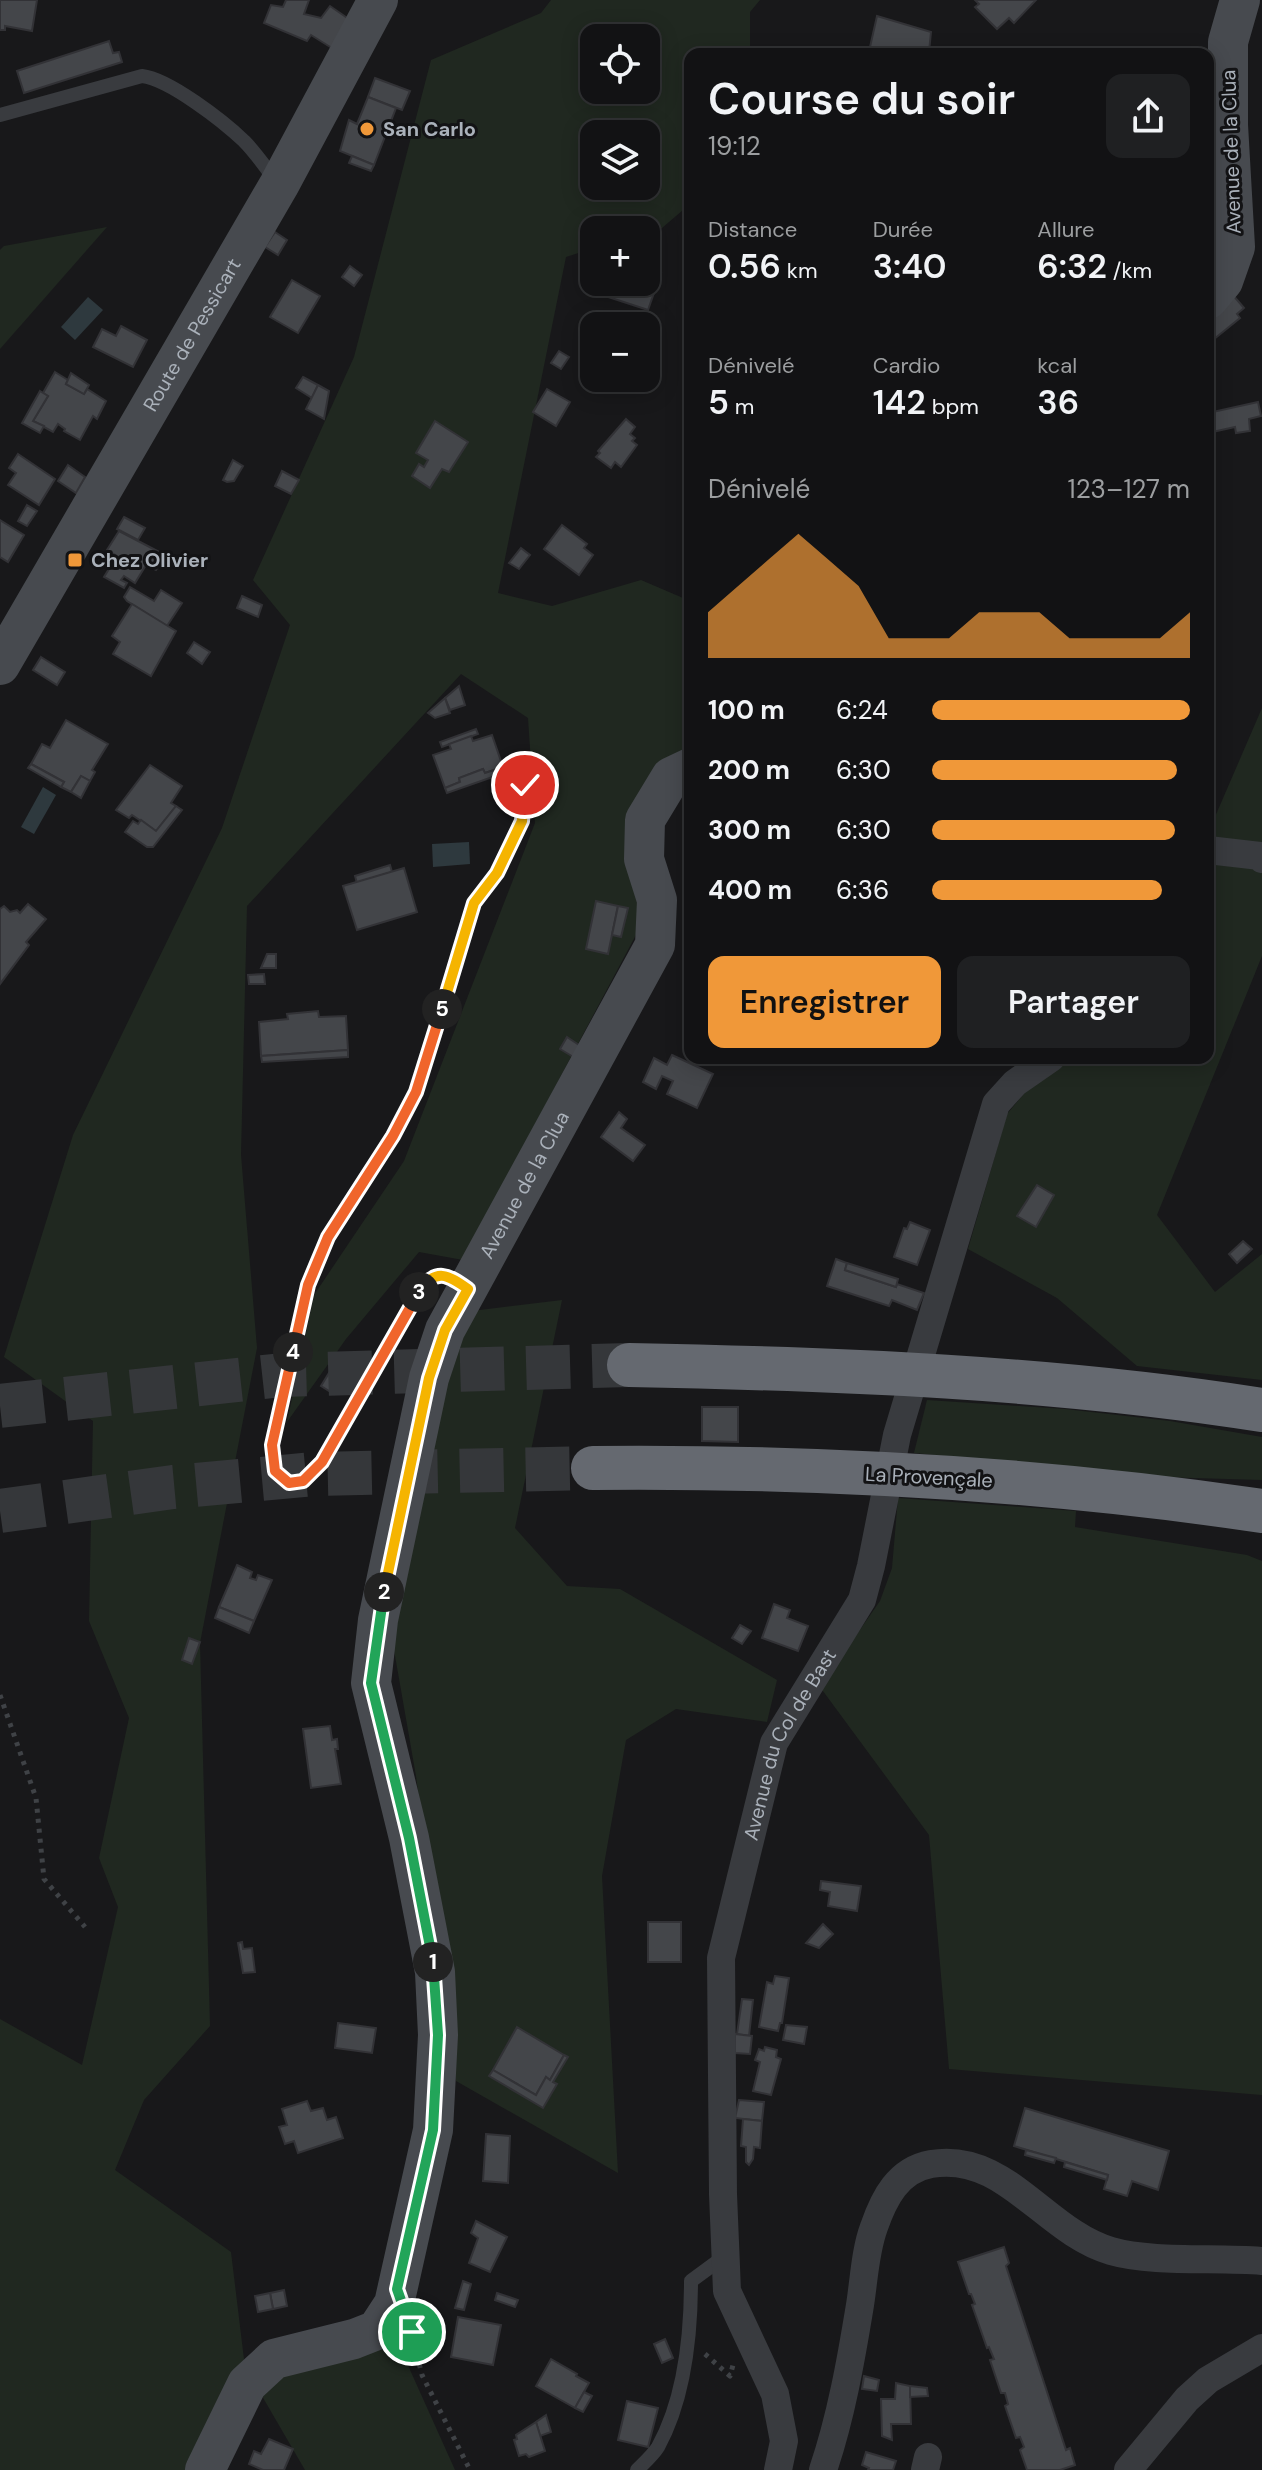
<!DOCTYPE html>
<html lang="fr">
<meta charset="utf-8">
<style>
:root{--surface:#121214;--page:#1f2022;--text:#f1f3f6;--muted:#9c9ea0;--line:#313234;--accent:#f09839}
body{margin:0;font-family:"DM Sans",sans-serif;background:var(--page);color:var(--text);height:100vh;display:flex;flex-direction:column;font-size:30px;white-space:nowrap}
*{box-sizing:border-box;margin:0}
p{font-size:26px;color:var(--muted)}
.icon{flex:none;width:44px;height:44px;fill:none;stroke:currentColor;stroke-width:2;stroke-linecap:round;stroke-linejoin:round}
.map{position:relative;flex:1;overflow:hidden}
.panel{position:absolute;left:684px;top:48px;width:530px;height:1016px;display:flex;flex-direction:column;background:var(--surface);border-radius:16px;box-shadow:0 4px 20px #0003,0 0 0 2px var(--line)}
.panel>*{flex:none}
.buttons{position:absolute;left:580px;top:24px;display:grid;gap:16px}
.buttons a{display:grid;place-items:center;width:80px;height:80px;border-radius:16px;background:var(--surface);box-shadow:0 4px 20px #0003,0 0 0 2px var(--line);font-size:40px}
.pin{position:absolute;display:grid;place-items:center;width:68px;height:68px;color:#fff;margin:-34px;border:4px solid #fff;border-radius:50%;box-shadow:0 2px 8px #0007}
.km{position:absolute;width:40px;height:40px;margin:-20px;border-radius:50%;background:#222;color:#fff;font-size:22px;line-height:40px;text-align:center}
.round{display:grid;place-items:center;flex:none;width:84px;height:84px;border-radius:16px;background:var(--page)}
.overview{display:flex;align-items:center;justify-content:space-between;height:136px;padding:0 24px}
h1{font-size:44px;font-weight:600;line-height:60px}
.metrics{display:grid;grid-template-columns:repeat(3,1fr);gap:12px;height:136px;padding:8px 24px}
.metrics div{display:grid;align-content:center}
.metrics b{font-size:34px;font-weight:600}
.metrics small{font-size:22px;font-weight:400}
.metrics p{font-size:22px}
.chart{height:224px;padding:16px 24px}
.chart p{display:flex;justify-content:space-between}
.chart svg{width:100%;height:144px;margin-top:8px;fill:var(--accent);opacity:.7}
.action{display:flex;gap:16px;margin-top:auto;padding:16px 24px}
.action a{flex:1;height:92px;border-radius:16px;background:var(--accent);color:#111;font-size:32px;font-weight:600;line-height:92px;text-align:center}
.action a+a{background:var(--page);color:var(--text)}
ul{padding:0 24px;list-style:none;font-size:26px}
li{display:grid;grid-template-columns:128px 96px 1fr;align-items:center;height:60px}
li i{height:20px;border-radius:10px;background:var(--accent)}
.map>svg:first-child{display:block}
.green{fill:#202820;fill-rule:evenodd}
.water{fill:#2e393e}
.building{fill:#44464a;stroke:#323236;stroke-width:2}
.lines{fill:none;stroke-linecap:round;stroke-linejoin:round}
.highway-tunnel{stroke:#35373a;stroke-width:44;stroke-dasharray:44 22;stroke-linecap:butt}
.path{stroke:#3f4246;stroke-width:5;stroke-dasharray:4 6;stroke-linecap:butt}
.lane{stroke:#393b3f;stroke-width:14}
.street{stroke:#393b3f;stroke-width:28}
.secondary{stroke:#474a4f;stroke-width:40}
.highway{stroke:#656970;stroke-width:44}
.split-1-casing{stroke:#fff;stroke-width:16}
.split-2-casing{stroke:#fff;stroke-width:16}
.split-3-casing{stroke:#fff;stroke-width:16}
.split-4-casing{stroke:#fff;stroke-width:16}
.split-5-casing{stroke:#fff;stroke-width:16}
.split-6-casing{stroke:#fff;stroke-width:16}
.split-1{stroke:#22a559;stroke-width:10}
.split-2{stroke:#22a559;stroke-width:10}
.split-3{stroke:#f5b400;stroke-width:10}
.split-4{stroke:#f0652b;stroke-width:10}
.split-5{stroke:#f0652b;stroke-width:10}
.split-6{stroke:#f5b400;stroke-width:10}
.poi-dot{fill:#f09839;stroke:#131315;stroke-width:3}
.labels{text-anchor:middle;stroke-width:6;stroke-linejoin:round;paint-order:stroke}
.poi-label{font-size:20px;font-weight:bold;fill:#aab1ba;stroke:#131315;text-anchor:start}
.street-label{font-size:20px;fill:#aab1ba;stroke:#131315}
</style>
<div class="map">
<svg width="1262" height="2470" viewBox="0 0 1262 2470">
<rect width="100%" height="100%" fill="#18181a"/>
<g class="green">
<path d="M551,0H760L750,12V54H690V204L662,228L646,233V230H594V248L566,257L498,593L552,606L641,580L690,601V750L651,776L646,916L463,1260L419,1252L346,1339L287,1422L314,1295L404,1161L535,823L528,718L461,674L247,906L241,1155L257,1348L200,1643L210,2026L144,2100L115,2170L231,2252L247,2384L206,2470H0V2019L82,2065L118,1907L99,1858L129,1718L89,1621L93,1421L4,1357L73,1135L222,828L290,625L253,580L354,357L431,60L541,13ZM594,38H646V90H594ZM594,134H646V186H594Z"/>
<path d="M107,227L0,349V250L4,246Z"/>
<path d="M1262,708V956L1157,1215L1215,1292L1262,1254V1380L1137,1366L1057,1298L968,1249L1007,1114L1037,1078L1072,1058H1208V833Z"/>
<path d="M562,1300L515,1528L567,1586L620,1589L777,1680L767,1722L676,1709L626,1740L602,1876L618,2173L456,2081L416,1776L390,1627L450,1343L472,1311Z"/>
<path d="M927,1400L1065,1409L1170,1421L1262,1437V1480L1158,1477L914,1453Z"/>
<path d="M898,1498L1076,1511L1075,1527L1247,1555L1262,1561V2095L949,2069L929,1835L820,1687L880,1601L892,1568Z"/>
<path d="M378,2348L406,2361L455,2470H305L262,2396L291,2364Z"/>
</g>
<g class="water">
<path d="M88,297L103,310L75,340L61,327Z"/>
<path d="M43,787L56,795L34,834L21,827Z"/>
<path d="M469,842L470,864L433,867L432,844Z"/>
</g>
<g class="building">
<path d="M0,0H37L32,31L5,26V30H0Z"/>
<path d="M286,0H309L304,14L321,18L330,6L353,22L335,50L311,35L307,41L264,23L271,5L283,7Z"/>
<path d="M975,0H1036L1014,23L1009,18L997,29L975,7L979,4Z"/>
<path d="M877,16L931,32L929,52L916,49L914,54H882L883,50L870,47Z"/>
<path d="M109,41L113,53L119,52L122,62L24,93L17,71Z"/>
<path d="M375,78L410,91L402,110L368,97Z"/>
<path d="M368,97L396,108L374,165L340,151L349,120L357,124Z"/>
<path d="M352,156L374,165L371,171L349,163Z"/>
<path d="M275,232L287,240L278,255L265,247Z"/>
<path d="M350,266L362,275L354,286L342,277Z"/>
<path d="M594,266V282H646V268L661,273L648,310L587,290Z"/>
<path d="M292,280L320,296L298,333L270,317Z"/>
<path d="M1232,294L1244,308L1237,314L1240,318L1208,344V319Z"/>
<path d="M121,326L147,340L133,367L93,347L102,329L116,336Z"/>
<path d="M559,351L569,357L561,369L551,363Z"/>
<path d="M55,372L68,380L66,384L84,394L87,389L106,401L97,419L93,416L80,440L64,431L65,429L58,424L53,432L33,421L48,396L43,393Z"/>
<path d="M71,373L89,385L84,394L66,384Z"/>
<path d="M303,377L318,385L312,398L296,388Z"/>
<path d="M318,385L329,391L324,419L306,409Z"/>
<path d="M547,389L570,402L556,426L533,412Z"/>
<path d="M40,391L48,396L33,421L44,426L40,433L22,423Z"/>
<path d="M1258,402L1261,416L1249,419L1250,431L1236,433L1235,427L1208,433V413Z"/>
<path d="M626,419L635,427L630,434L635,438L632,441L637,445L621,467L615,462L611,468L596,457L600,453L598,451Z"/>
<path d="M435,421L468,442L449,472L442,469L430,488L412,476L419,464L424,467L428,460L416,453Z"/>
<path d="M18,454L55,479L39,505L8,485L16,473L9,468Z"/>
<path d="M233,460L243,466L234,481L227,482L223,480Z"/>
<path d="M68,465L85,477L76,493L58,481Z"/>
<path d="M282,471L299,480L291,494L275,486Z"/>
<path d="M27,505L37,511L27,526L18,521Z"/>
<path d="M124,517L145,528L138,540L117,529Z"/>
<path d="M0,520L24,535L8,562L0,557Z"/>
<path d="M562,525L587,544L584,548L593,555L579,575L544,549Z"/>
<path d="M119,531L165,555L156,570L146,565L135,583L124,576L121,580L127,583L124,588L104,577L117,556L107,550Z"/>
<path d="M521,548L530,555L519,569L509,563Z"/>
<path d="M130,587L154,601L161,590L182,603L167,626L127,601L124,597Z"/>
<path d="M242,596L262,605L258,617L237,608Z"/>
<path d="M132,604L176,631L151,676L113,654L120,642L112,636Z"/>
<path d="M194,642L210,652L202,664L187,653Z"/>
<path d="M41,657L65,672L57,685L33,670Z"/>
<path d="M459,686L465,705L450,710L445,698Z"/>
<path d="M445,698L450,713L435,718L428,713Z"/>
<path d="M66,720L108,744L92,770L95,772L90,781L81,776L71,792L61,787L64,782L31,764L42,744L50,748Z"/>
<path d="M476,729L478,734L442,747L440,742Z"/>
<path d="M492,735L503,767L485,773L483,769L459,778L460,782L445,788L433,755L451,749L449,744L471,736L473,741Z"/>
<path d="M31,764L64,782L61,787L28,768Z"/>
<path d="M150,765L182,786L171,803L176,806L156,831L132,815L129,818L116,810Z"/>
<path d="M503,767L504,773L447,793L445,788L460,782L459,778L483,769L485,773Z"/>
<path d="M81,776L90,781L81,798L71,792Z"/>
<path d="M176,806L182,810L153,847H147L125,832L133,821L138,824L141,820L156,831Z"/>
<path d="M390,865L392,872L357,883L355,876Z"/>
<path d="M404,868L417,912L357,930L343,886Z"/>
<path d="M596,901L618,906L608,954L586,949Z"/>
<path d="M28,904L46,919L26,942L29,945L0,984V909L4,906L10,912L17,910L20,913Z"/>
<path d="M618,906L628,908L621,937L612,935Z"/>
<path d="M267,954H276V968H261Z"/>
<path d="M264,974L265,984H249L248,975Z"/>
<path d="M318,1011L319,1017L346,1016L348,1050L261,1056L259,1022L288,1019L287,1014Z"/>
<path d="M567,1037L582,1047L575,1058L560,1049Z"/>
<path d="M348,1050V1057L262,1062L261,1056Z"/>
<path d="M672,1055L713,1074L697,1108L667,1094L673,1081L662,1076L656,1089L643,1082L654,1058L667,1065Z"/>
<path d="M619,1112L627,1119L621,1128L645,1145L633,1161L601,1137Z"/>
<path d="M1037,1185L1054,1195L1036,1227L1017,1216Z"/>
<path d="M910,1222L930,1230L917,1265L894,1257L904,1228L907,1229Z"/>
<path d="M1243,1241L1252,1249L1237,1263L1229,1254Z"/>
<path d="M836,1259L847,1263L845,1270L896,1287L897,1284L924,1293L917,1310L892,1300L889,1306L827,1286Z"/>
<path d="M847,1263L898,1279L896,1287L845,1270Z"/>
<path d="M329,1373L342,1381L334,1394L321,1386Z"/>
<path d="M702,1407H738V1442L702,1441Z"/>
<path d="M237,1565L252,1572L250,1578L256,1580L258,1575L272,1580L254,1621L219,1607Z"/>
<path d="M774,1604L790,1610L787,1618L808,1626L798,1651L762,1638Z"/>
<path d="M219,1607L254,1621L249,1633L215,1618Z"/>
<path d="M740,1625L751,1631L742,1644L732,1638Z"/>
<path d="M189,1638L200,1642L192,1664L182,1660Z"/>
<path d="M330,1726L332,1740L337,1739L338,1749H335L341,1784L311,1788L303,1729Z"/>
<path d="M821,1881L861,1886L857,1911L828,1906L830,1892L820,1890Z"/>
<rect x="648" y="1922" width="33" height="40"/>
<path d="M823,1924L833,1934L819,1948L806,1943Z"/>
<path d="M242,1942L243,1949L252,1948L255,1972L243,1973L238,1943Z"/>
<path d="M775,1976L789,1978L782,2023H780L778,2031L759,2027L767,1982L773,1984Z"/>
<path d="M742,1999L753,2000L749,2036L737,2034Z"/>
<path d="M338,2023L376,2028L372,2053L335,2048Z"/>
<path d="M786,2025L807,2027L804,2044L783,2040Z"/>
<path d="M517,2027L564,2055L550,2080L546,2077L536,2095L493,2070Z"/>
<path d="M735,2034L752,2036L750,2054L735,2053Z"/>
<path d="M765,2047L777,2050L776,2057L781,2059L771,2095L753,2091L760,2062L755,2060L759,2049L764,2051Z"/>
<path d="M564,2055L568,2057L553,2082L557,2084L543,2108L489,2076L493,2070L536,2095L546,2077L550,2080Z"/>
<path d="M739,2100L764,2102L762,2121L735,2118Z"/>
<path d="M307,2101L311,2111L323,2108L327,2120L336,2117L343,2138L298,2153L294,2141L285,2144L279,2127L287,2125L282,2109Z"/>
<path d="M1025,2108L1169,2151L1158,2190L1132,2181L1127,2196L1104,2189L1108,2175L1014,2146Z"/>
<path d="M743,2119L762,2121L760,2148L754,2147L753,2159L749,2165L746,2162V2147L741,2146Z"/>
<path d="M486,2134L510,2136L508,2183L483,2181Z"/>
<path d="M1026,2150L1056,2158L1054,2163L1025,2155Z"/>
<path d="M1065,2162L1108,2175L1107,2180L1064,2167Z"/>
<path d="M476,2221L507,2237L490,2272L469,2263L478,2238L471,2233Z"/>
<path d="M1004,2247L1009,2263L1006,2266L1066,2450L1070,2448L1075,2465L1060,2470H1027L1020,2450L1024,2447L1020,2437L1016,2438L1005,2406L1008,2404L1005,2393H1001L990,2360L994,2359L989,2347L987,2348L972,2305L975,2304L971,2294H969L958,2262Z"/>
<path d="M463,2281L471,2284L464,2310L455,2308Z"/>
<path d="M284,2290L287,2306L273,2309L270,2293Z"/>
<path d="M270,2293L273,2309L258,2312L255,2296Z"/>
<path d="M497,2293L518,2300L515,2307L495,2300Z"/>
<path d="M458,2317L501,2325L493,2365L451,2357Z"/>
<path d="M665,2339L673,2358L662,2363L654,2344Z"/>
<path d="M551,2359L577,2374L576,2376L589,2383L575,2408L536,2386Z"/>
<path d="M864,2376L879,2380L877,2391L862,2389Z"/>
<path d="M896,2383L910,2386L911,2424H891L892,2440L882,2436L881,2399H895Z"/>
<path d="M910,2386L927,2388L928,2396L910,2397Z"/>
<path d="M584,2392L592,2396L583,2412L575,2408Z"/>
<path d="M627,2401L658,2408L648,2447L618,2440Z"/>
<path d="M546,2415L551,2432L540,2436L536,2422Z"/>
<path d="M536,2422L545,2451L529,2457L526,2454L519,2456L514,2440L517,2439L516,2435Z"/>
<path d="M269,2439L293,2449L284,2470H263L249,2464L254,2451L261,2454Z"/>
<path d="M866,2452L896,2461L893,2470H868L869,2468L862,2465Z"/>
</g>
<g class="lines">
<g class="highway-tunnel">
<path d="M0,1406L282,1375L629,1365"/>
<path d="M0,1511L173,1487L314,1474L593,1468"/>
</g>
<g class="path">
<path d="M0,1695L36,1798L44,1879L85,1927"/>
<path d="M412,2335L422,2375L470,2470"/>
<path d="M705,2354L730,2376L733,2365"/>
</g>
<g class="lane">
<path d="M0,115L142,76C169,79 223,121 244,141C256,153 266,168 276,181"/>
<path d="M465,1286C447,1274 438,1272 422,1287L322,1462L303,1481L289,1483L275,1471L272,1445L308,1285L328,1237L393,1136L416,1092L474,903L497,873L522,821L525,785L519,760"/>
<path d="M637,2470C644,2463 653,2455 658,2447C685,2398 691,2336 691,2281L725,2256"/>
</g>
<g class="street">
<path d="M1208,850L1260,856L1262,859"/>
<path id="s1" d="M778,2470L784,2441L775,2394L727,2291L723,2194L721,1958L774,1743L862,1600L871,1566L897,1435L996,1104L1015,1083L1051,1058"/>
<path d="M823,2470C841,2417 851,2360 860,2305C864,2280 865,2251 874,2227C884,2198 898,2170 931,2164C1005,2151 1045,2232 1111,2251C1152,2263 1217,2257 1262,2261"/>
<path d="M925,2470L928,2457"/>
<path d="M1128,2470L1187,2399L1208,2380L1262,2348"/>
</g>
<g class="secondary">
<path d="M1208,299L1223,281L1235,247L1228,125V42L1240,0"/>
<path id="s2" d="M0,665L279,185L378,0"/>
<path id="s3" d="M205,2470L247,2384L274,2359L354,2339L377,2330L394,2304L433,2130L438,2035L435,1972L409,1838L371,1683L378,1620L429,1378L445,1330L655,945L657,900L644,859L645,820L671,777L690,768"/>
</g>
<g class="highway">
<path d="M629,1365C840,1369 1053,1377 1262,1410"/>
<path d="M593,1468C817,1466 1040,1478 1262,1511"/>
</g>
</g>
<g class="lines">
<defs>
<path id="split-1" d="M412,2332L397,2289L433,2130L438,2035L433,1962"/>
<path id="split-2" d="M384,1592L371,1683L409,1838L433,1962"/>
<path id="split-3" d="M384,1592L429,1378L445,1330L468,1289C448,1275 436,1267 419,1292"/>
<path id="split-4" d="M293,1352L272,1445L275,1471L289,1483L303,1481L322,1462L419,1292"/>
<path id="split-5" d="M293,1352L308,1285L328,1237L393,1136L416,1092L442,1009"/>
<path id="split-6" d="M442,1009L474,903L497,873L522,821L525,785"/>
</defs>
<use href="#split-1" class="split-1-casing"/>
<use href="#split-2" class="split-2-casing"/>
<use href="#split-3" class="split-3-casing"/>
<use href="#split-4" class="split-4-casing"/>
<use href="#split-5" class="split-5-casing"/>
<use href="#split-6" class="split-6-casing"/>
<use href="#split-1" class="split-1"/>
<use href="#split-2" class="split-2"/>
<use href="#split-3" class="split-3"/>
<use href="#split-4" class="split-4"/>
<use href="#split-5" class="split-5"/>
<use href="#split-6" class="split-6"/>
</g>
<g class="poi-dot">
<circle cx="367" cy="129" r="8"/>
<rect x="67" y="552" width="16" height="16" rx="4"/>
</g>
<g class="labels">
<g class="poi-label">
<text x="383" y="136">San Carlo</text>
<text x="91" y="567">Chez Olivier</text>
</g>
<g class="street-label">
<text transform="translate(1231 152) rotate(-92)" y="7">Avenue de la Clua</text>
<text dy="7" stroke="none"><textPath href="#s2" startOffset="382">Route de Pessicart</textPath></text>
<text dy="7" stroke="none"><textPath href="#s3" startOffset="1430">Avenue de la Clua</textPath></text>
<text transform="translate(929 1477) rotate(3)" y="7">La Provençale</text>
<text dy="7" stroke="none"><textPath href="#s1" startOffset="750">Avenue du Col de Bast</textPath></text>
</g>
</g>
</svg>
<div class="buttons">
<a><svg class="icon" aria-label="locate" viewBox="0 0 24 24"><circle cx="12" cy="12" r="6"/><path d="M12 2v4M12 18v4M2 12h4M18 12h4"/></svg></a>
<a><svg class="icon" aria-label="layers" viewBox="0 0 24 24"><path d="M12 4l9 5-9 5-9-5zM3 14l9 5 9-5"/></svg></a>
<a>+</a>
<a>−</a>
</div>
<div class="pin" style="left:412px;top:2332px;background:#1e9e55"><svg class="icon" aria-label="arrive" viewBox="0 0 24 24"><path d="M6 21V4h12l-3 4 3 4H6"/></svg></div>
<div class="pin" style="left:525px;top:785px;background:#d93025"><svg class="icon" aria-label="check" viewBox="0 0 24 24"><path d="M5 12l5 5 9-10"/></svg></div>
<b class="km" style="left:433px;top:1962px">1</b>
<b class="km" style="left:384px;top:1592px">2</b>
<b class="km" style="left:419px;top:1292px">3</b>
<b class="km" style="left:293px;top:1352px">4</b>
<b class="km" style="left:442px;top:1009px">5</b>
<section class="panel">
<div class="overview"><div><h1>Course du soir</h1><p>19:12</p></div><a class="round"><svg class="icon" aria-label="share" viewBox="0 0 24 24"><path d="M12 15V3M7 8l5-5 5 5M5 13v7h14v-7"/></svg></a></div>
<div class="metrics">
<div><p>Distance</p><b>0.56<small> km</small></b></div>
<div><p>Durée</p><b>3:40</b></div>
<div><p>Allure</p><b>6:32<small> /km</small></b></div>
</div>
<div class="metrics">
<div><p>Dénivelé</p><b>5<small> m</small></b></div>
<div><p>Cardio</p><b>142<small> bpm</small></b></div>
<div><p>kcal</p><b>36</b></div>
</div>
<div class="chart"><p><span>Dénivelé</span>123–127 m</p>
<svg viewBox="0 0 160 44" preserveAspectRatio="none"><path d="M0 44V30L10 22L20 14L30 6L40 14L50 22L60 38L70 38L80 38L90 30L100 30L110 30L120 38L130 38L140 38L150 38L160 30V44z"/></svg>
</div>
<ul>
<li><b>100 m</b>6:24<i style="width:100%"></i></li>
<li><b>200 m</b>6:30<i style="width:95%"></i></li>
<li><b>300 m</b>6:30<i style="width:94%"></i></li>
<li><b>400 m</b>6:36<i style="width:89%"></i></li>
</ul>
<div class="action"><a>Enregistrer</a><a>Partager</a></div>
</section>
</div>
